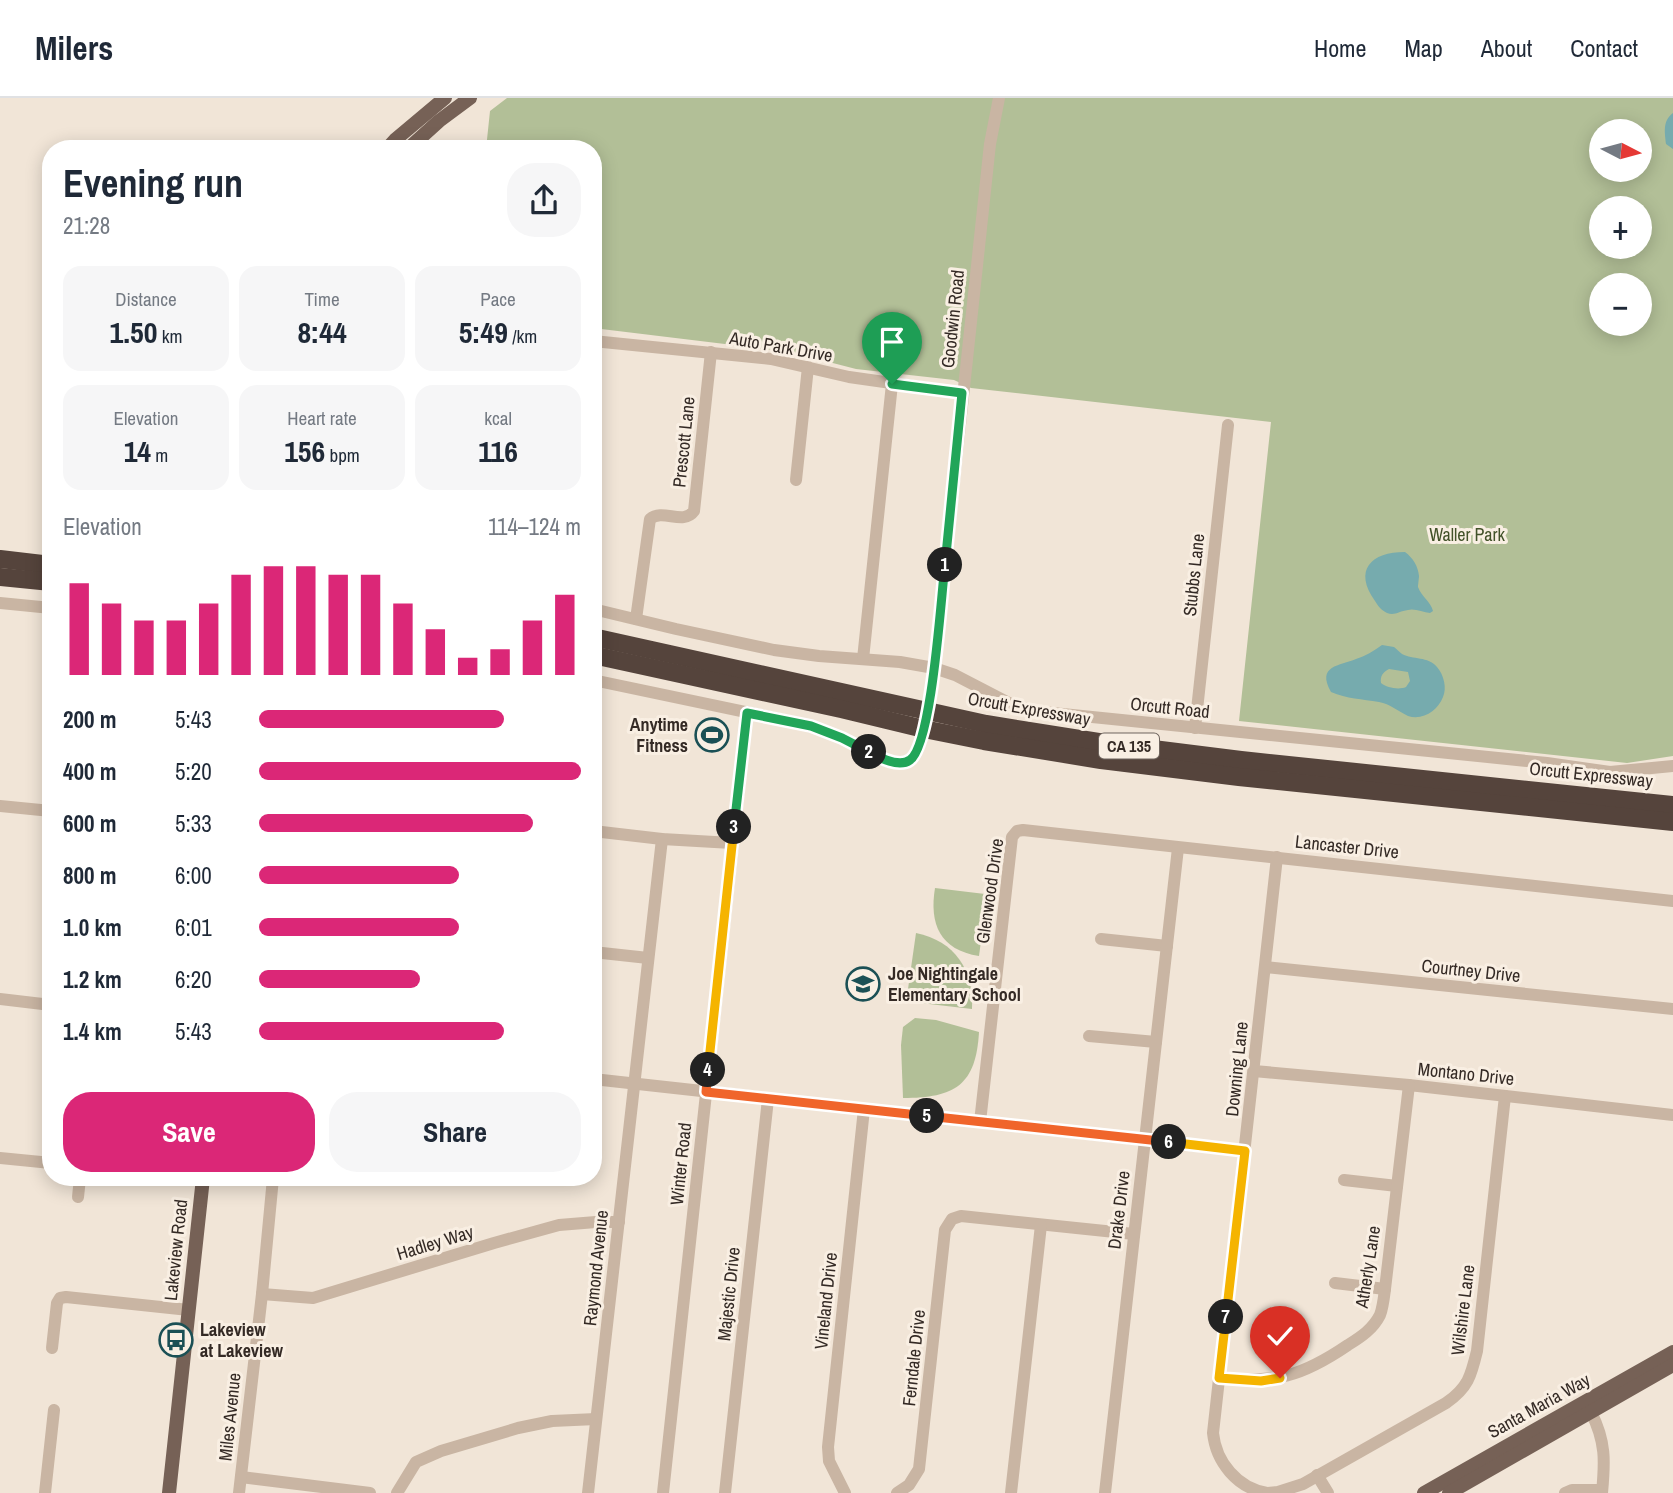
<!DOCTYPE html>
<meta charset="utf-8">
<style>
:root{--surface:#fff;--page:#f6f6f7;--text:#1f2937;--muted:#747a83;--line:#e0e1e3;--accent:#db2777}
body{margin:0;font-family:"Archivo Narrow",sans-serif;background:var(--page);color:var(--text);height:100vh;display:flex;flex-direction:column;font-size:26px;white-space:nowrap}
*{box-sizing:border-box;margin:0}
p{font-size:23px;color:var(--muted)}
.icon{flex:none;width:38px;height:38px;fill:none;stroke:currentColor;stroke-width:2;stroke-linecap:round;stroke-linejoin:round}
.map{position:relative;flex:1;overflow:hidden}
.details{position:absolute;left:42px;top:42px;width:560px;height:1046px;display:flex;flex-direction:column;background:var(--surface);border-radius:28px;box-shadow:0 4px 18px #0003}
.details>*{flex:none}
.needle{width:46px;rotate:96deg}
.fabs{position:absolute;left:1589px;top:21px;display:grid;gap:14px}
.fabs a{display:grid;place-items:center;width:63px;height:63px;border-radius:50%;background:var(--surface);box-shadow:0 4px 18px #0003;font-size:35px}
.pin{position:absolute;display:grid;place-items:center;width:60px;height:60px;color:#fff;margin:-72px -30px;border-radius:50% 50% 50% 0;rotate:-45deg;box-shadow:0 0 7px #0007}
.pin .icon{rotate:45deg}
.km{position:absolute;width:35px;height:35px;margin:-18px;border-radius:50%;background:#222;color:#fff;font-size:19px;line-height:35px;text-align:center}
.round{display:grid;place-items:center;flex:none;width:74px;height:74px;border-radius:28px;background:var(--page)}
.overview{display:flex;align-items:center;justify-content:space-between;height:119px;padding:0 21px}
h1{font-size:38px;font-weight:800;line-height:52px}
.figures{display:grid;grid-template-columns:repeat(3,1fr);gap:10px;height:119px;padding:7px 21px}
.figures div{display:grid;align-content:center;border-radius:18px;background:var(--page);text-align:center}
.figures b{font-size:30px;font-weight:800}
.figures small{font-size:19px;font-weight:400}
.figures p{font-size:19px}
.chart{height:196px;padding:14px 21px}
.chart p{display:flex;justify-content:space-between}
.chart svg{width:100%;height:126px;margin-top:7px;stroke:var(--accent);stroke-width:6}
.action{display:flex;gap:14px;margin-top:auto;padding:14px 21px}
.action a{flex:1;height:80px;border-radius:28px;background:var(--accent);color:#fff;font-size:28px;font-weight:800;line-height:80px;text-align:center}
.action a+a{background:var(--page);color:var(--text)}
ul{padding:0 21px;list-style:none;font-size:23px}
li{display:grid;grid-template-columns:112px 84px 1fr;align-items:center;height:52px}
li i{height:18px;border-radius:9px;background:var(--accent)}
header{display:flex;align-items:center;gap:42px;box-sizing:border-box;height:98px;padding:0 35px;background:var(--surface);border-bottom:2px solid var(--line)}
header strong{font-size:33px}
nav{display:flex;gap:38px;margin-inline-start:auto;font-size:24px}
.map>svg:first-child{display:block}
.green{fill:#b2bf97;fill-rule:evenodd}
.water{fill:#76abae;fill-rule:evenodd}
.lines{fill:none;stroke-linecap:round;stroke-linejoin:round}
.minor{stroke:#c9b5a3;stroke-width:12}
.major{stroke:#766156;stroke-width:14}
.highway{stroke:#55443c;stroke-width:18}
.split-1-casing{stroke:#fff;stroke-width:14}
.split-2-casing{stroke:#fff;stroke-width:14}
.split-3-casing{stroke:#fff;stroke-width:14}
.split-4-casing{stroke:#fff;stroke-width:14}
.split-5-casing{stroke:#fff;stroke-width:14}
.split-6-casing{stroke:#fff;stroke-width:14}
.split-7-casing{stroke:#fff;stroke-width:14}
.split-8-casing{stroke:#fff;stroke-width:14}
.split-1{stroke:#22a559;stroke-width:9}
.split-2{stroke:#22a559;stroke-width:9}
.split-3{stroke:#22a559;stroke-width:9}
.split-4{stroke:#f5b400;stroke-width:9}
.split-5{stroke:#f0652b;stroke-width:9}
.split-6{stroke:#f0652b;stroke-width:9}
.split-7{stroke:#f5b400;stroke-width:9}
.split-8{stroke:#f5b400;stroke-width:9}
.labels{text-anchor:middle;stroke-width:6;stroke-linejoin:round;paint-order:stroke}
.shield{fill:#f9efe3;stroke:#6f655e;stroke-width:2}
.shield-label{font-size:16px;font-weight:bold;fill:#342a25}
.street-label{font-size:18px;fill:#342a25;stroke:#f9efe3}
.park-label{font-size:18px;fill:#425229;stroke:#f9efe3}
.poi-label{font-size:18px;font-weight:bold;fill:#342a25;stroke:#f9efe3;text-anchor:start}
</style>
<header>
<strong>Milers</strong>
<nav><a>Home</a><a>Map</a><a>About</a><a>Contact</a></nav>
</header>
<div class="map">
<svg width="1673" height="1395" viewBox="0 0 1673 1395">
<rect width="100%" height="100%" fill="#f1e5d7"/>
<g class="green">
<path d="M507,0H1673V658L1627,665L1239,623L1271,324L971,290L954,282L856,271L825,263L799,255L593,230V51H486L490,13ZM1601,33H1640V72H1601ZM1601,110H1640V149H1601ZM1601,187H1640V226H1601Z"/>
<path d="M935,790L985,796L987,798L979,858C940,852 929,826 935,790Z"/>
<path d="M916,835C955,843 974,872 972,911L912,904L907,898Z"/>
<path d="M915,920L936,922L979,934C976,987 955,1000 903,1000L901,947L903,929Z"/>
</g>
<g class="water">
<path d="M1673,15V51L1666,46C1665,35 1662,23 1673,15Z"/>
<path d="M1405,454C1413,460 1418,468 1419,478C1419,480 1418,487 1418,489C1421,498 1431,504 1433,513L1430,515C1423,514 1414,510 1408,512C1399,513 1395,518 1387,515C1381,512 1378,508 1375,503C1353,472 1371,454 1405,454Z"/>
<path d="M1382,547L1394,549C1397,551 1399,554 1402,556C1413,562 1428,558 1437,569C1444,577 1447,590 1443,599C1438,612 1423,623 1408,618C1398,613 1390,606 1379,604C1362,601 1347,601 1331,594C1316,567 1340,568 1356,561C1365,558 1374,553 1382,547ZM1389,571L1408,574L1410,583L1406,589C1399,592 1387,590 1381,585C1380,578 1383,574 1389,571Z"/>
</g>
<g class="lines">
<g class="minor">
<path d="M593,243L771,261L849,279L962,295"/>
<path d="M796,382L808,269"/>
<path d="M0,505L51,510"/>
<path d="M593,511L676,531L774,552L819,558L900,564L934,570L955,577L1009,605L1033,613L1547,665L1610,674L1673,668"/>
<path d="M636,521L650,421C663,410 683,428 694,413L711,254"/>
<path d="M863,561L892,286"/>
<path d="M593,582L812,628C822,632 832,636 842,640C859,648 890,672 908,663C925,656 931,588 934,570L990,46L999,0"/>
<path d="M1195,630L1228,327"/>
<path d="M0,708L51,713"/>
<path d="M593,733L662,741L732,745"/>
<path d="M1101,841L1167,848"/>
<path d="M593,854L648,860"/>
<path d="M1265,869L1673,911"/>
<path d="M0,901L51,907"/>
<path d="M1089,938L1156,944"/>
<path d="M1254,973L1409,987L1673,1017"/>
<path d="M593,981L1245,1053"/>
<path d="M980,1024L1012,739L1017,733L1023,732L1673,803"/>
<path d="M0,1060L51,1065"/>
<path d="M189,1080L203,1081"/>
<path d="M1344,1082L1397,1088"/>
<path d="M78,1099L80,1080"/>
<path d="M1335,1185L1385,1191"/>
<path d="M262,1196L313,1200L494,1145L559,1127L596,1124H619"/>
<path d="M52,1250L57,1205L60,1200L66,1199L189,1212"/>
<path d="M1219,1280C1276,1285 1301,1279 1348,1247C1361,1239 1373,1231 1380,1217C1383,1209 1384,1199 1385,1191L1409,987"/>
<path d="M1591,1314C1606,1344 1605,1363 1602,1395"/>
<path d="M1317,1377L1328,1395"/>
<path d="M241,1379L370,1395"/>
<path d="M45,1395L54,1312"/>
<path d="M239,1395L262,1196L273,1080"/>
<path d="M397,1395L416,1364L441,1353L518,1330L552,1323L596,1321"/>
<path d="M588,1395L662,741"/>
<path d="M663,1395L747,615"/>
<path d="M725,1395L768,1001"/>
<path d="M845,1395L829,1363L828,1349L864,1011"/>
<path d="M897,1395L909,1387L919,1371L945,1132L952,1121L961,1118L1134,1136"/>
<path d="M1011,1395L1041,1127"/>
<path d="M1105,1395L1178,750"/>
<path d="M1267,1395C1237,1390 1216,1364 1213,1335L1277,759"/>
<path d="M1268,1395L1278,1394L1303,1386L1446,1305C1468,1290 1471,1278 1477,1253L1505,998"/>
<path d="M1565,1395L1572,1392H1602"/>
</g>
<g class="major">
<path d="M387,51L396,41L445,0"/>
<path d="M408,51L439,23L470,0"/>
<path d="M169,1395L203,1080"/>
<path d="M1424,1395L1673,1254"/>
<path d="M1449,1395L1673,1267"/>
</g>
<g class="highway">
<path d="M0,461L51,467"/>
<path d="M0,479L51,484"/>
<path d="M593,539L986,626L1105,645L1241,662L1673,707"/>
<path d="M593,557L841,611L924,631L984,643L1101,662L1239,679L1673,724"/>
</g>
</g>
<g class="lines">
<defs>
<path id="split-1" d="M892,286L962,295L945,467"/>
<path id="split-2" d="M869,654C880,660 899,670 910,662C932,647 941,498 945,467"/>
<path id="split-3" d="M734,729L747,615L811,628L842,640L869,654"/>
<path id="split-4" d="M708,972L734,729"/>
<path id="split-5" d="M708,972L706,994L927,1018"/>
<path id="split-6" d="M927,1018L1169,1044"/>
<path id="split-7" d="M1169,1044L1245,1053L1226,1219"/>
<path id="split-8" d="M1226,1219L1219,1280L1261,1283L1280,1280"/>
</defs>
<use href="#split-1" class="split-1-casing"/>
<use href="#split-2" class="split-2-casing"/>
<use href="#split-3" class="split-3-casing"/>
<use href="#split-4" class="split-4-casing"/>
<use href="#split-5" class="split-5-casing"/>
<use href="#split-6" class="split-6-casing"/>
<use href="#split-7" class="split-7-casing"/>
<use href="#split-8" class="split-8-casing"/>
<use href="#split-1" class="split-1"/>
<use href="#split-2" class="split-2"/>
<use href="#split-3" class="split-3"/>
<use href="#split-4" class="split-4"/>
<use href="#split-5" class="split-5"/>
<use href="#split-6" class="split-6"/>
<use href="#split-7" class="split-7"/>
<use href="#split-8" class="split-8"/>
</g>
<defs>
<symbol id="stadium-ring" viewBox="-11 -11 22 22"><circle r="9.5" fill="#f9efe3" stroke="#1b5055" stroke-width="1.5"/><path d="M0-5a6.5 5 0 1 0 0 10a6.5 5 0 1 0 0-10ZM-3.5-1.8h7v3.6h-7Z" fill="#1b5055"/></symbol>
<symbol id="school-ring" viewBox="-11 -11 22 22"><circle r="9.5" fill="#f9efe3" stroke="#1b5055" stroke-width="1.5"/><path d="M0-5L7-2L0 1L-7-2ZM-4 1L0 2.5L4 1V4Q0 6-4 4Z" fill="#1b5055"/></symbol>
<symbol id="bus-ring" viewBox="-11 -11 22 22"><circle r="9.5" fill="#f9efe3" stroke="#1b5055" stroke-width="1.5"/><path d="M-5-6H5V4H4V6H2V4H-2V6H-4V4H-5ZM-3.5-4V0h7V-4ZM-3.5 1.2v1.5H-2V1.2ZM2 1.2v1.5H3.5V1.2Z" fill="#1b5055"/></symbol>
</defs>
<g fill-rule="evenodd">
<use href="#stadium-ring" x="693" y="618" width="38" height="38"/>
<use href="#school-ring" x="844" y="867" width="38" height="38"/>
<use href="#bus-ring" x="157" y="1223" width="38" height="38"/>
</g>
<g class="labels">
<rect class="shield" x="1099" y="635.5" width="60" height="25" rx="5"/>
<g class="shield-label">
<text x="1129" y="654">CA 135</text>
</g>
<g class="street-label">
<text transform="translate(953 221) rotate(-84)" y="6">Goodwin Road</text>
<text transform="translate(781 249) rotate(10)" y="6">Auto Park Drive</text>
<text transform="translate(684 344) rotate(-84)" y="6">Prescott Lane</text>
<text transform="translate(1194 477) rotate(-84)" y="6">Stubbs Lane</text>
<text transform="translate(1170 610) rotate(6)" y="6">Orcutt Road</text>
<text transform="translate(1029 611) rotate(10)" y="6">Orcutt Expressway</text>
<text transform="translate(1591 677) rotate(6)" y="6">Orcutt Expressway</text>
<text transform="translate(1347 749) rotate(6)" y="6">Lancaster Drive</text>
<text transform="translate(990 793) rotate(-82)" y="6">Glenwood Drive</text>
<text transform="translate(1471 873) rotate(6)" y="6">Courtney Drive</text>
<text transform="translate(1237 971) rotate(-84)" y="6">Downing Lane</text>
<text transform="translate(1466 976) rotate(6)" y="6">Montano Drive</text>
<text transform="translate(681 1066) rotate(-84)" y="6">Winter Road</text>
<text transform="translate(1119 1112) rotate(-83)" y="6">Drake Drive</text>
<text transform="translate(435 1145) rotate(-17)" y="6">Hadley Way</text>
<text transform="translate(176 1152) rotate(-84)" y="6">Lakeview Road</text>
<text transform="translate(1368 1169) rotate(-81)" y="6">Atherly Lane</text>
<text transform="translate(596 1170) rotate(-84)" y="6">Raymond Avenue</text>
<text transform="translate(729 1196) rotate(-84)" y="6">Majestic Drive</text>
<text transform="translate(826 1203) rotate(-84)" y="6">Vineland Drive</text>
<text transform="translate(1463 1212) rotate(-83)" y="6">Wilshire Lane</text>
<text transform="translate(914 1260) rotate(-84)" y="6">Ferndale Drive</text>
<text transform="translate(1539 1308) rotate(-29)" y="6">Santa Maria Way</text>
<text transform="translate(230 1319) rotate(-84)" y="6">Miles Avenue</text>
</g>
<g class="park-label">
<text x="1467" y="443">Waller Park</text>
</g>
<g class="poi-label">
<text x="688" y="633" text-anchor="end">Anytime<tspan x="688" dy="21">Fitness</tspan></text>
<text x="888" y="882">Joe Nightingale<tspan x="888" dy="21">Elementary School</tspan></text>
<text x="200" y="1238">Lakeview<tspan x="200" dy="21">at Lakeview</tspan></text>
</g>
</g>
</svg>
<div class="fabs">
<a><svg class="needle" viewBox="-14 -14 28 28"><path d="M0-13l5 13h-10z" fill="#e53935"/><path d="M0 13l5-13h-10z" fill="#747a83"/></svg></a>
<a>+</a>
<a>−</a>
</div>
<div class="pin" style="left:892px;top:286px;background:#1e9e55"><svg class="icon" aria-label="arrive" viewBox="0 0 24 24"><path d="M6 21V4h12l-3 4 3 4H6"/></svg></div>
<div class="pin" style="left:1280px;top:1280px;background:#d93025"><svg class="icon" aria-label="check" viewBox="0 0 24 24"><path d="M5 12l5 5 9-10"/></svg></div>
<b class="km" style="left:945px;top:467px">1</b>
<b class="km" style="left:869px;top:654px">2</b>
<b class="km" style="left:734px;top:729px">3</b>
<b class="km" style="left:708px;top:972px">4</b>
<b class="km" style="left:927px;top:1018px">5</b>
<b class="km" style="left:1169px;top:1044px">6</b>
<b class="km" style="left:1226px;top:1219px">7</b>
<section class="details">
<div class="overview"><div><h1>Evening run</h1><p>21:28</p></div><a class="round"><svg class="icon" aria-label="share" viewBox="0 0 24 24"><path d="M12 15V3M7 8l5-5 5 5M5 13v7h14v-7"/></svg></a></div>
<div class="figures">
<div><p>Distance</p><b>1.50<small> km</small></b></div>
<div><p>Time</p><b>8:44</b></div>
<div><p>Pace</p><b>5:49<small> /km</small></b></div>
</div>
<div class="figures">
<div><p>Elevation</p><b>14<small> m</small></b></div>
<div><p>Heart rate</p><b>156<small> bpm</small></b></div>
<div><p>kcal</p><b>116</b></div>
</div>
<div class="chart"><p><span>Elevation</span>114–124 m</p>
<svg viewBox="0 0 160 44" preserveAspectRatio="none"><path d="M5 44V12M15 44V19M25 44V25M35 44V25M45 44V19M55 44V9M65 44V6M75 44V6M85 44V9M95 44V9M105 44V19M115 44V28M125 44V38M135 44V35M145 44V25M155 44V16"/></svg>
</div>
<ul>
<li><b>200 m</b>5:43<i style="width:76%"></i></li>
<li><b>400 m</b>5:20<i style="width:100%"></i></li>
<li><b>600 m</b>5:33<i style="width:85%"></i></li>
<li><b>800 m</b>6:00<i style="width:62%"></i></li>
<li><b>1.0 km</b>6:01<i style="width:62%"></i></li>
<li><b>1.2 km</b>6:20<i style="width:50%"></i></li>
<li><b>1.4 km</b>5:43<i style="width:76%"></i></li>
</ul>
<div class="action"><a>Save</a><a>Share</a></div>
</section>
</div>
